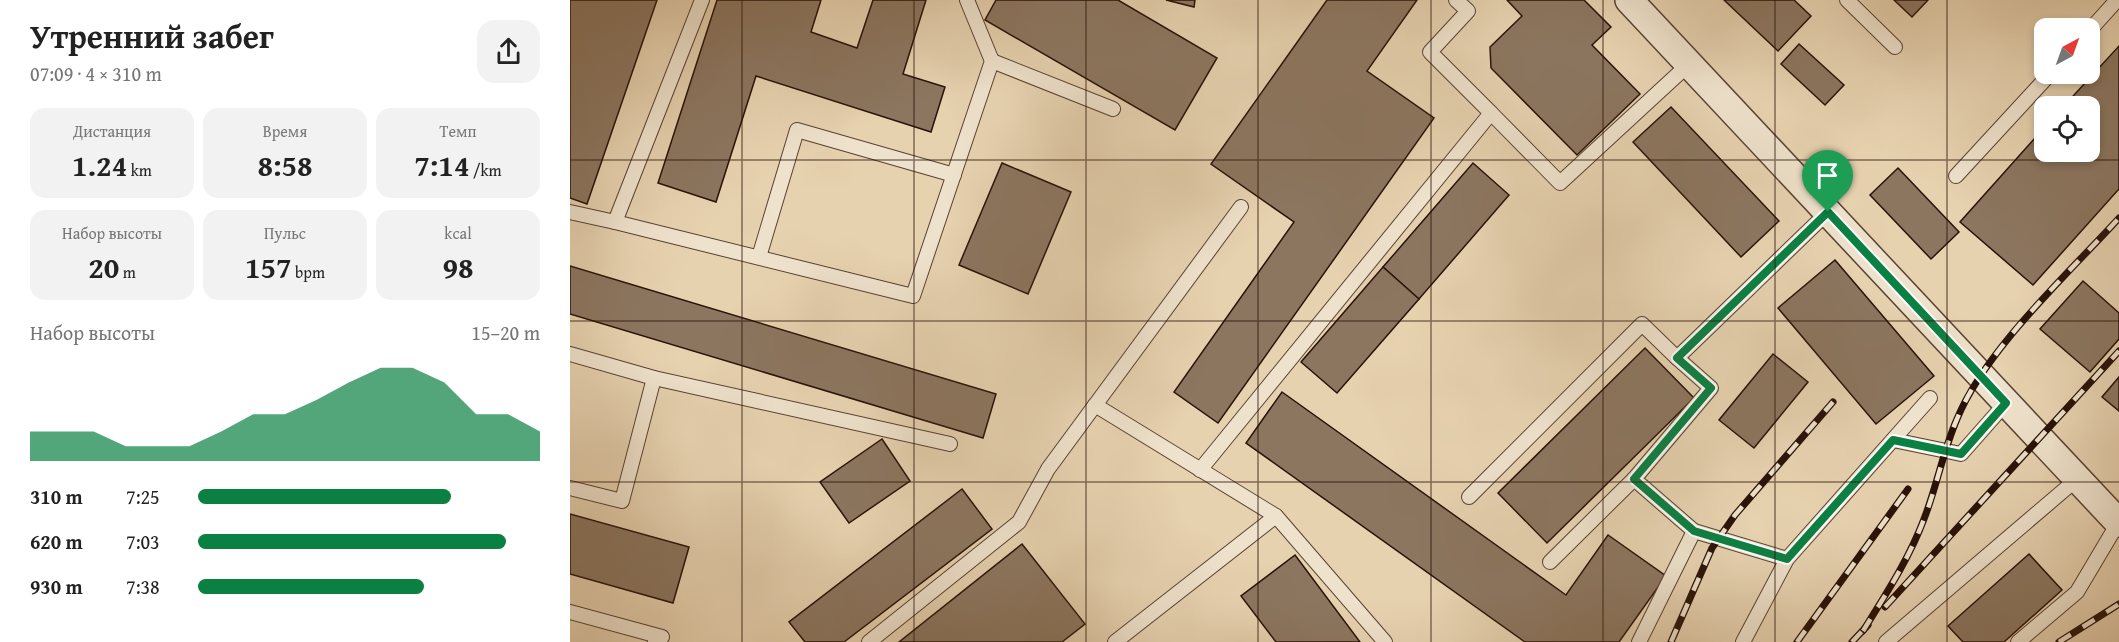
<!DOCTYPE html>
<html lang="ru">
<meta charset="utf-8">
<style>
:root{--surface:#fff;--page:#f2f2f2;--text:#222;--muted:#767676;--accent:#0b8043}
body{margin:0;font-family:"Gentium Book Plus",serif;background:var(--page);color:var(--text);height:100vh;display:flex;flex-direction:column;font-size:22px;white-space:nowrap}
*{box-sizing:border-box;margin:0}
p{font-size:20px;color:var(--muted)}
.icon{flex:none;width:33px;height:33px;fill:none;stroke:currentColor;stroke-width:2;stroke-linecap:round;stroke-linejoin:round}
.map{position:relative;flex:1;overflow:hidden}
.sheet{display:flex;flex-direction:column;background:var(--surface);width:570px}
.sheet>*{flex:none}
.needle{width:39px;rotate:41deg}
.fabs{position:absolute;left:1464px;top:18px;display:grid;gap:12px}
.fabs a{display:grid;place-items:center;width:66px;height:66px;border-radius:12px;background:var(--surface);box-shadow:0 3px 9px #0003;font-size:30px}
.pin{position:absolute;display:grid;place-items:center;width:51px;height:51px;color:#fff;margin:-62px -26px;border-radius:50% 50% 50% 0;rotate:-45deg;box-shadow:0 0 6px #0007}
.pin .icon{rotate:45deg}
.round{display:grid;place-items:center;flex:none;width:63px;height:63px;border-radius:18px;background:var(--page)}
.summary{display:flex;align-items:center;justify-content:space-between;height:102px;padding:0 30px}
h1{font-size:33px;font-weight:700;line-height:45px}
.metrics{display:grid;grid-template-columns:repeat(3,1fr);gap:9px;height:102px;padding:6px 30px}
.metrics div{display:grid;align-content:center;border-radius:15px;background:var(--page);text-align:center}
.metrics b{font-size:30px;font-weight:700}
.metrics small{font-size:16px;font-weight:400}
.metrics p{font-size:16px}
.chart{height:168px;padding:12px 30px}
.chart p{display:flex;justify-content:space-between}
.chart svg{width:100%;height:108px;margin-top:6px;fill:var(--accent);opacity:.7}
ul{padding:0 30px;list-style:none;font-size:20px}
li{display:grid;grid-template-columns:96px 72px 1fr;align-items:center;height:45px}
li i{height:15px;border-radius:8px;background:var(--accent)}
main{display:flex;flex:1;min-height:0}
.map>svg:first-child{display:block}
.building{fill:#8c7660;stroke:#291209;stroke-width:1.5}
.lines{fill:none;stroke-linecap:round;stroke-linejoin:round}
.lane-casing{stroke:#584233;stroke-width:16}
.street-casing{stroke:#584233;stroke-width:30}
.lane{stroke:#efe2cc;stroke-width:14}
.street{stroke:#efe2cc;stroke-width:27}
.rail-casing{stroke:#291209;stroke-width:7}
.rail{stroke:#efe2cc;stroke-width:4.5;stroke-dasharray:14;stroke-linecap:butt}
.route-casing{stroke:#fff;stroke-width:12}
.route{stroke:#0b8043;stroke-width:8}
.grid{fill:none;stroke:#291209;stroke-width:1.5;stroke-opacity:0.55}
</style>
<main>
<section class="sheet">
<div class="summary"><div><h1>Утренний забег</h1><p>07:09 · 4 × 310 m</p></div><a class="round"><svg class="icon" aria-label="share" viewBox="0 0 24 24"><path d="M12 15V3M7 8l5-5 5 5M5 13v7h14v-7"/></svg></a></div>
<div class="metrics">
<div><p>Дистанция</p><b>1.24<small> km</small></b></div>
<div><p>Время</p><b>8:58</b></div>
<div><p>Темп</p><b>7:14<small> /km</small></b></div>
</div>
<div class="metrics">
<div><p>Набор высоты</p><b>20<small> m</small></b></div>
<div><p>Пульс</p><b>157<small> bpm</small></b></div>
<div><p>kcal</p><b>98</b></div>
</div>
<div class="chart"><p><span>Набор высоты</span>15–20 m</p>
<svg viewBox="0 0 160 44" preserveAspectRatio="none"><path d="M0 44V32L10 32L20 32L30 38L40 38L50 38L60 32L70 25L80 25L90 19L100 12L110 6L120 6L130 12L140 25L150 25L160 32V44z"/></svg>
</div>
<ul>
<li><b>310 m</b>7:25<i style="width:74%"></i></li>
<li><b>620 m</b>7:03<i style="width:90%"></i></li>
<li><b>930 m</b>7:38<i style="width:66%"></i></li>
</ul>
</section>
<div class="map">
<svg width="1549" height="642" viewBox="0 0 1549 642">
<rect width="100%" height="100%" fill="#e7d2b0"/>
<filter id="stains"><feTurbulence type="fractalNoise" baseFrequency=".00333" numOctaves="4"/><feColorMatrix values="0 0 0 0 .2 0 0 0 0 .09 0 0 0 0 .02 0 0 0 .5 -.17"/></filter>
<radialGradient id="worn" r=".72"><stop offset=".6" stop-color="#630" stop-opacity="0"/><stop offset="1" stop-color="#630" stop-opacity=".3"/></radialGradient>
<g class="building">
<path d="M0,0H87L17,204L0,198Z"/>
<path d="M147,0H251L241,32L287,48L303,0H356L333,74L375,87L361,132L186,76L146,202L88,183Z"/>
<path d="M426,0H548L647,58L605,130L415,20Z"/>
<path d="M596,0H625L624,7Z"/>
<path d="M757,0H847L797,71L864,118L648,423L604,392L724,222L641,164Z"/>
<path d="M937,0H1014L1041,27L1022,45L1070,94L1007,155L921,68L920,47L952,16Z"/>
<path d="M1154,0H1224L1241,16L1208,51Z"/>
<path d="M1324,0H1358L1342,17Z"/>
<path d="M1229,44L1274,85L1255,105L1211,64Z"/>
<path d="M1549,46V189L1463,285L1390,222L1474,128V152H1520V106H1494Z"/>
<path d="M1101,107L1209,221L1171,257L1063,142Z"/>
<path d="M432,163L501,192L458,294L389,265Z"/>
<path d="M903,163L939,195L849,299L813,267Z"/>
<path d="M1328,168L1389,232L1361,259L1300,195Z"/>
<path d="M1265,260L1364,376L1306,424L1208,308Z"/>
<path d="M0,266L426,394L413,438L0,314Z"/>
<path d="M813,267L849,299L767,393L731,362Z"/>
<path d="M1513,281L1549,313V339L1520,372L1470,329Z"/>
<path d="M1075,348L1124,398L977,543L928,493Z"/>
<path d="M1203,354L1238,382L1184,448L1149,420Z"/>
<path d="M1549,377V411L1532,397Z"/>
<path d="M712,392L996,595L1038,535L1096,576L1049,642H955L676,443Z"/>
<path d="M312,439L340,481L279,523L250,482Z"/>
<path d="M392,489L422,529L274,642H235L219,622Z"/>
<path d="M0,514L119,547L103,603L0,574Z"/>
<path d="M452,544L515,624L492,642H329Z"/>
<path d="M1459,554L1492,590L1434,642H1393L1378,626Z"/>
<path d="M725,555L790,642H706L671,596Z"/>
</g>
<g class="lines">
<defs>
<g id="lane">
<path d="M1277,0L1325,47"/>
<path d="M1520,30L1547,0"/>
<path d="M422,61L543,109"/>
<path d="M921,113L990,183L1119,64"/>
<path d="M1386,176L1480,74"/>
<path d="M0,212L45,222L132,0"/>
<path d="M45,222L343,296L422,61L397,0"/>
<path d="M189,257L227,130L384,175"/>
<path d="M0,354L84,378L380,444"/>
<path d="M525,405L706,516L815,642"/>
<path d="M1323,440L1391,454L1436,403"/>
<path d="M630,470L921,113L860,52L898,11L886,0"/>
<path d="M0,488L52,501L84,378"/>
<path d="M899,497L1072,324L1107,358L1258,212"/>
<path d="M1124,531L1217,559"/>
<path d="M980,562L1064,479"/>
<path d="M0,612L92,637L85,642"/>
<path d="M299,642L449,522L478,469L671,207"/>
<path d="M545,642L706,516"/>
<path d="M1069,642L1124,531L1064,479L1141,388L1107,358"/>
<path d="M1173,642L1217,559L1360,398"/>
<path d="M1316,642L1507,479"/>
<path d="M1448,642L1507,592L1548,523"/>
</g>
<path id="street" d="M1059,0L1549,523"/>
</defs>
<use href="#lane" class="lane-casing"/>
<use href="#street" class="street-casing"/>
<use href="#lane" class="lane"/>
<use href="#street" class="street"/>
<defs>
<g id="rail">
<path d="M1315,607L1549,351"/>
<path d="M1293,631C1316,594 1339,559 1354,519C1367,486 1373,451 1387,419C1415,350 1498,274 1549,218"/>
<path d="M1101,642L1142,548L1165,515L1263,402"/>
<path d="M1227,642L1338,489"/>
<path d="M1282,642L1298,625"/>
<path d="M1489,642L1549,604"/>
</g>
</defs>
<use href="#rail" class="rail-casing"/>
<use href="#rail" class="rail"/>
</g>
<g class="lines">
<defs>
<path id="route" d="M1258,212L1436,403L1391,454L1323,440L1217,559L1124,531L1064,479L1141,388L1107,358Z"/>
</defs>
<use href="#route" class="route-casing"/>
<use href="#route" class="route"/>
</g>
<path class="grid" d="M172,0V642M344,0V642M516,0V642M688,0V642M861,0V642M1033,0V642M1205,0V642M1377,0V642M0,160H1549M0,321H1549M0,482H1549"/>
<rect width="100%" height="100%" filter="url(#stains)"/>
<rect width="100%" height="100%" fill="url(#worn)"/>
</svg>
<div class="fabs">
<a><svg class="needle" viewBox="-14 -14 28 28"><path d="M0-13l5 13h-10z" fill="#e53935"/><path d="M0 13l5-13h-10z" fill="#767676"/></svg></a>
<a><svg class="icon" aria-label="locate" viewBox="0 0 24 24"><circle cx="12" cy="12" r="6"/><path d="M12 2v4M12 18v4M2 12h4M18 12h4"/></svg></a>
</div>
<div class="pin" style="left:1258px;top:212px;background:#1e9e55"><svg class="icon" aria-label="arrive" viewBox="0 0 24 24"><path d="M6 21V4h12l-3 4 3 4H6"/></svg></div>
</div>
</main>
